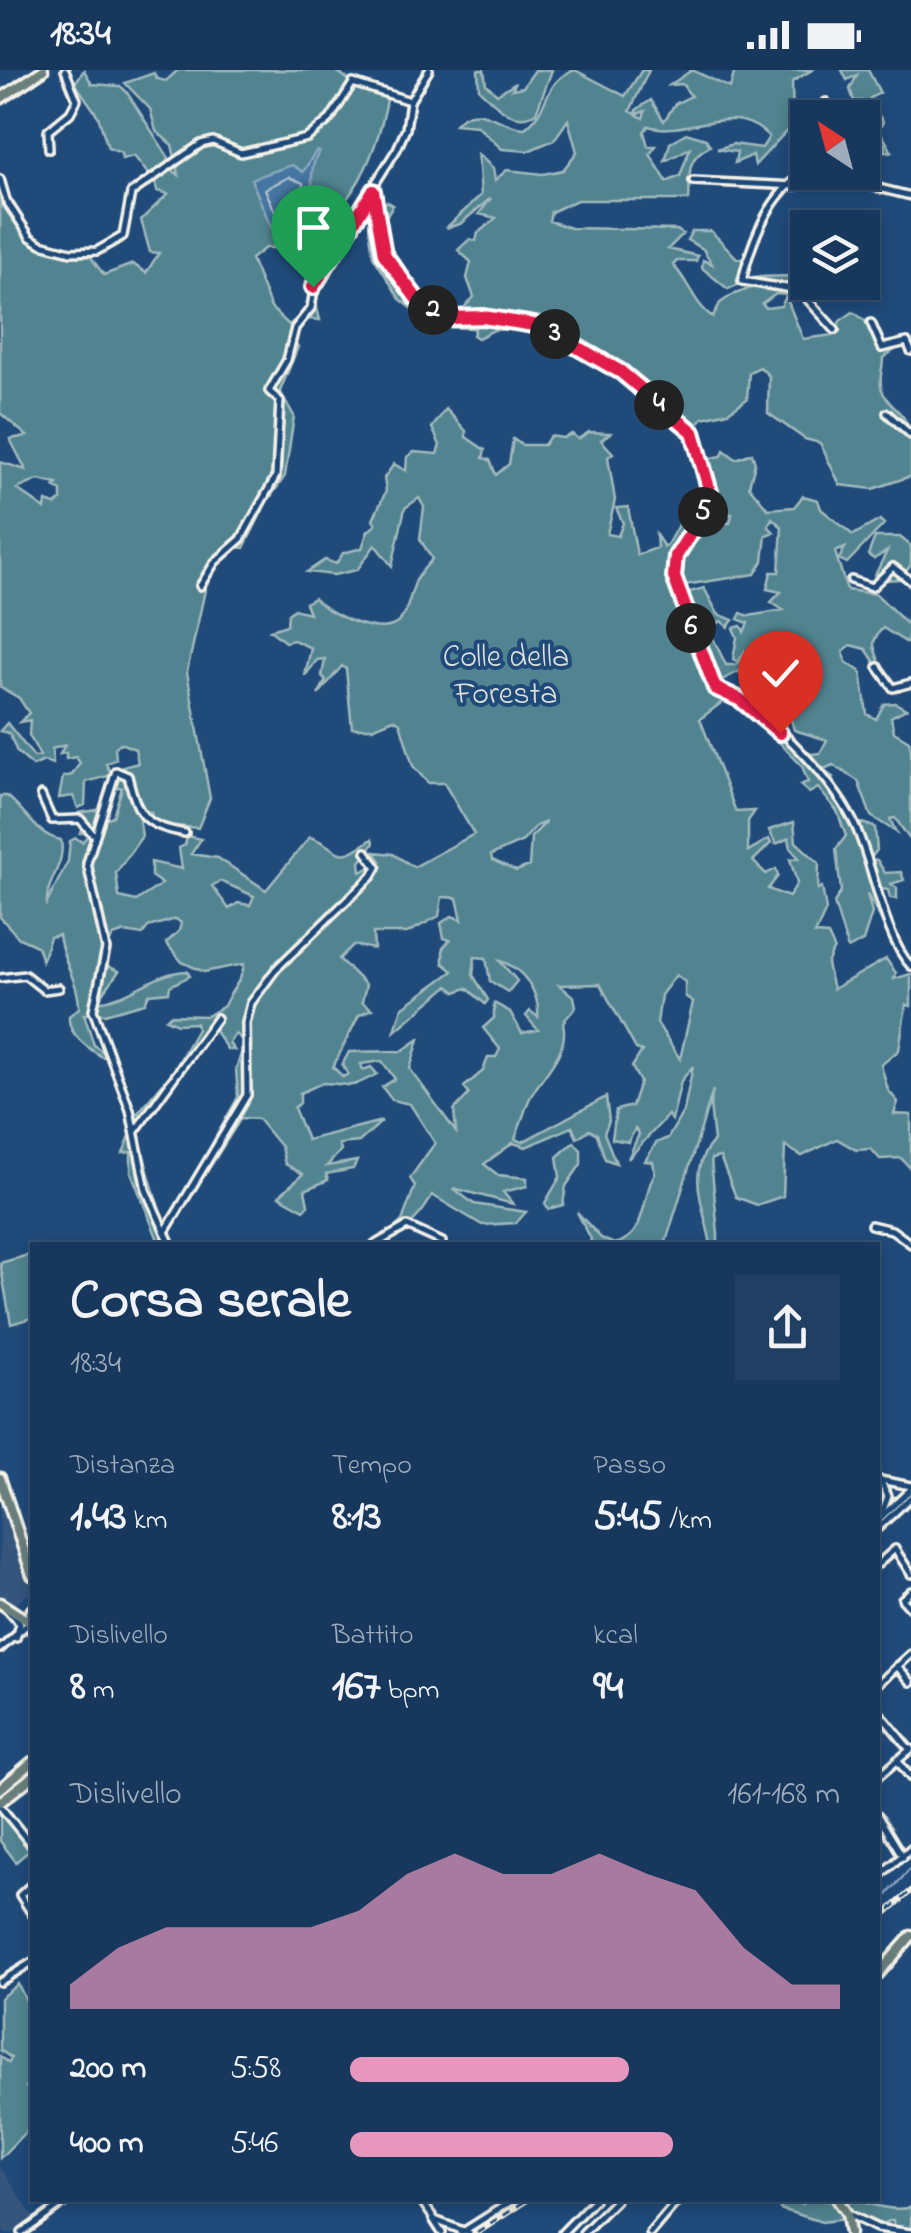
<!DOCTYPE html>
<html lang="it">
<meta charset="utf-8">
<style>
:root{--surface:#17385c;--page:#203f62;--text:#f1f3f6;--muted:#9eacbb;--line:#365272;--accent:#e797bd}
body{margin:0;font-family:"Indie Flower",sans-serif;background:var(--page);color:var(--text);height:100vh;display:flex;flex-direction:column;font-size:38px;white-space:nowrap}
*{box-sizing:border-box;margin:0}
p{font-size:32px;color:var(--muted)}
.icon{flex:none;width:55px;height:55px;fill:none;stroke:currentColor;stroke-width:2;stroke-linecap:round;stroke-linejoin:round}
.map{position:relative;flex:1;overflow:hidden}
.sheet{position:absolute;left:30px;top:1172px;width:850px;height:960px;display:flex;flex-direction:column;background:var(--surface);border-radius:0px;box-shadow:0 5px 15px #0003,0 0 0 2px var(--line)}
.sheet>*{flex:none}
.needle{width:65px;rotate:324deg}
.fabs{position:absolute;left:790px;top:30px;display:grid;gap:20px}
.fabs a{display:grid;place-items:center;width:90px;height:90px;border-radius:0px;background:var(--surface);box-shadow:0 5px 15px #0003,0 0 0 2px var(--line);font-size:50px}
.pin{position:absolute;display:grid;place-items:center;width:85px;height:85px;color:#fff;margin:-102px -42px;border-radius:50% 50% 50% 0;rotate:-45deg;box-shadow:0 0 10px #0007}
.pin .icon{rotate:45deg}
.km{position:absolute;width:50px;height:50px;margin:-25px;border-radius:50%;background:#222;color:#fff;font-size:28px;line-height:50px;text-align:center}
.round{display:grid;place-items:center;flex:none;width:105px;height:105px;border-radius:0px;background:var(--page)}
.head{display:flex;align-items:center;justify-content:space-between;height:170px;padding:0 40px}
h1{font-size:55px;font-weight:700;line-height:75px}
.stats{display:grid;grid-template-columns:repeat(3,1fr);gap:15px;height:170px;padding:10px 40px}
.stats div{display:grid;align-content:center}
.stats b{font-size:42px;font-weight:700}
.stats small{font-size:28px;font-weight:400}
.stats p{font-size:28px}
.chart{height:280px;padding:20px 40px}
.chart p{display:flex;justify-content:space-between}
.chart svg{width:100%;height:180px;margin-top:10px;fill:var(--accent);opacity:.7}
ul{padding:0 40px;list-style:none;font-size:32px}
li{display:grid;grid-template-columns:160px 120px 1fr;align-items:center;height:75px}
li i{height:25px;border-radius:12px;background:var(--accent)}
.status{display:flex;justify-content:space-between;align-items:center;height:70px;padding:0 50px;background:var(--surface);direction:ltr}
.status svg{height:28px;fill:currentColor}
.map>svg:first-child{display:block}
.built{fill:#34547d}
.green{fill:#518490;stroke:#a2babc;stroke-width:2.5;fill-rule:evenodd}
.water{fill:#4576a2;stroke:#8ba7be;stroke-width:2.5}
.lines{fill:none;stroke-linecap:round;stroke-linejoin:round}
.shore{stroke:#aec0cc;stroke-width:2.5}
.stream{stroke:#8ba7be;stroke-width:2.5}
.minor-casing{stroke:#f4f1e8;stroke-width:12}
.major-casing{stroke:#f4f1e8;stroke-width:15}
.minor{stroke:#1f4a7a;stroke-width:5}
.major{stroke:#6b7f7c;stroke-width:8}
.rail-casing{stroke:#f4f1e8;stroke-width:6}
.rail{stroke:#1f4a7a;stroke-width:2.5;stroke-dasharray:8;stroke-linecap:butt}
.route-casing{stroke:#fff;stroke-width:20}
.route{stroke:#e11d48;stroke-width:12}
.labels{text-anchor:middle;stroke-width:8;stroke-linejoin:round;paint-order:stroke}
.park-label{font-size:32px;fill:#dce1db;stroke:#1f4a7a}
</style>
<div class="status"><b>18:34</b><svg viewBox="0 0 49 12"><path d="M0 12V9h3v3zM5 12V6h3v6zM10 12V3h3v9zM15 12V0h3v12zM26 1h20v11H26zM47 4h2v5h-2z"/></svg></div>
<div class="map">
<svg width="911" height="2163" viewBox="0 0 911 2163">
<rect width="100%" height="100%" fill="#1f4a7a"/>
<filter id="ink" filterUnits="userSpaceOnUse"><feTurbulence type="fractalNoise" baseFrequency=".01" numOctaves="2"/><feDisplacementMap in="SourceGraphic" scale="20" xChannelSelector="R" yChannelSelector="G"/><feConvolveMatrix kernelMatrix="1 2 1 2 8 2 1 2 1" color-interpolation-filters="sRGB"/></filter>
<g filter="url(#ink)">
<g class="built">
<path d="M5,1432L32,1521L12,1537L0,1528V1436Z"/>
<path d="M0,2097L36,2150L18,2163H6L0,2157Z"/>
</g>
<g class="green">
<path d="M84,0L92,14L120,16L126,21L171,91L148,104L134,86L122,89L121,83L108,78L98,46L75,13Z"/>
<path d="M178,0H335L356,15L388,25C377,84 353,145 296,169L294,166L285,178H265L251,189L271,238L289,255L309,238V215L321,187L330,186C318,208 312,227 320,250L308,249L290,265L298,277L280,321L294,346L285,406L270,428L261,423L263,440L244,478L234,477L216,497L203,501L207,511L187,602L210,728L198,758L154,754L151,742L143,741L139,747L142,766L116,803L119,827L136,831L162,814L151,806V792L182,799L179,778L185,775L187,766L201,769L191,784L218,788L266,820L310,767C343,778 333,797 372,769L374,773L360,792L361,802L381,791L375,782L393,784L414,797L474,764L444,713H428L413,696L400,653L394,649L372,658H352L346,599L342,596L318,625L326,610L322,606L325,589L317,590L305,606L311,578L294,570L285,572L270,560L287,555L288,544L294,539L309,543L305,533L314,528C321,537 346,550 360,554C410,569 404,536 417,508C421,501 428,495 432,489L420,469L424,437L419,428L405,438L392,496L375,475L357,500L334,505L307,502L325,490L336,494L343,483L362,478L368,461L376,455L373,450L386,421L384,408L394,394L406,401L407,387L414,382L437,384L440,375L432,358L446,339L466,361V367L485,380L483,388L490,390L496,405L509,394L513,369L522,375H544L550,366L563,368L572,364L578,369L589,362L610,363L601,370L613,383L608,387L615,430L607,464L618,466L623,453L616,438L628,437L637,485L657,478L656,465L664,477L667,475L684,444L679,431L692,443L686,475L698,468L702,453L708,459L719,452L730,453L732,444H724L720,435L717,445L703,449L712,425L705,389L722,386L724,380L736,389L752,383L755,393L749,416L768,439L794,437L803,426L818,430L821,439L853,465L880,450L884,454L847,493L839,489L845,478L835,482L847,520L876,524L906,553L911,551L907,573L883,558C864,576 881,584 882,603L866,579L851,575L843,581L846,592L861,602L867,644L876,649L884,634L895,633L906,639L891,647L894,662L909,671L911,680V771L895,748L890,749L896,762L871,746L858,711L833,695L822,700L833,707L831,715L860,758L862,753L875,757L877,780L870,789L877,790L885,803L901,802L904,810L891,814L897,818V829L890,828L888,820L876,818L883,827L893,871L867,824L872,843L863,871L848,879L834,833L841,821L836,779L846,766L837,741L818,718L809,723L800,715L808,712L802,696L758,650L769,648L817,696L811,684L820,683L827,670L794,660L785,629L776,625L773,615L761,612L758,601L744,599L720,611L724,622L721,628L725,630L700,649L736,742L755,741L748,751V781L769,769L771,773L753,791L766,804L776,799L778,806L768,819L789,827L797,813L790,789L799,788L791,779L789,768L776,774L769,760L794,752L796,772L819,793L818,819L822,817L826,840L815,864L828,865L834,878L827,894L833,919L886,889L896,903L894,909L911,904V936L906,935L899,980L881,995L888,1020L898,1032L894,1044L911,1045V1099L901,1088L880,1089L871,1079L856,1080L837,1069L802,1086L785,1076L783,1126L757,1135L736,1127L720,1087L711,1089L718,1164V1175H711C705,1139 684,1101 714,1071L710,1035L713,1020L665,1175H589L591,1169L577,1142L601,1168L614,1174C648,1167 641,1126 655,1103L653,1092L645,1091L656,1073L668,1068L684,1040L693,996L681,1011L672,1050L668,1045L628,1089L639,1064L635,1059L628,1072L612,1069L616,1040L632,1036L640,1012L632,997L642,981L636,979L600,914L559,915L574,927L576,937L563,952C570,984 541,1005 529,1030C524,1043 520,1056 515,1069L522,1072L606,1027L609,1051L604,1063L616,1093L605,1089L597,1064L589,1060L577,1068L572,1057L526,1077L513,1073L484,1094L498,1105L527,1108V1116L503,1122L513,1134L453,1118L474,1134L526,1142L516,1153L482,1155L432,1125C421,1149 405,1157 387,1174L381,1171L402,1151L415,1116L410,1108L435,1073L410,1034L392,1030L382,1017L395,1009L382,991L361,994L363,1000L371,997L377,1004C344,1022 354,1013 322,1013L300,1023V1033L294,1038L307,1070L382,1051L359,1072L339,1074L341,1080L327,1096L357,1091L353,1099L326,1104L328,1110L305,1120L308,1135L304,1140L279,1126L303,1104L285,1094L281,1077L258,1049L241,1048L205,1105L200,1101L203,1090L238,1027L236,999L245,972L235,964L229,973L234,980L227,979L215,961L218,948L191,977L137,1060L130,1061V1042L137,1044L174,1000L197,959L196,953L177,954L166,949L170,945L207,946L224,936C230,921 243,910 244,894L204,902L182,892L166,873L179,861L181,853L176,849L148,857L142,865L125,862L113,866L106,880L107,896L119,901L97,932C133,928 151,903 187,901L190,906L170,916L169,922L149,924L145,933L105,944H84L94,975L108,986L102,987C88,978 67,964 69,946L79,938C79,912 62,891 59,865L50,867L42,891L37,876L19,868L0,847V726H7C26,740 36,766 61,770C66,795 46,810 47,833L68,791L70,771L76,768L82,772L90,763H80L87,753L79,743L103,739L106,749L113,746L122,718L114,716L123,697L138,693L135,679L120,673L115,678L116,689L106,694L112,705L86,712L85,735L78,738L73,726L59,728L63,707L72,705L80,693L76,687L66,689V683L60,684L65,675L52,679L53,694L44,691L33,696L17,682L9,663L0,661L7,653L34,687L40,686L29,665L30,650L20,652L29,643L19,628L0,617V392L26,400L10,369L27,366L0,343V132C28,172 38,187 90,186L104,205L133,194L146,203L159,183L150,182L141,150L168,124L157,121L154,108L172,100L179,105L172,75L156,61L150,39L125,13L154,3L157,9L166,11ZM38,410L57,414L54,417L61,421V430L55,435L46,432L45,439L17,419ZM772,448L782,457L779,502H771L767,519L781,522L771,532L783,540L749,546L741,543L738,549L748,553L744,562L741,556L733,558L737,567L733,589L738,592L744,582V587L736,595H726L709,560L721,551L728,557L733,550L718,544L704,518L679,525L678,516L755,504L763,491L766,465L774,462L768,456ZM546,752L531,767L529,796L516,801L492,790L491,785L523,771L536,756ZM220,811L254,826L250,835L238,833L229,839L212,816ZM442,827L457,828L462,850L452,846L441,853L444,868L450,870L443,878V893L453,901L402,938L395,961L448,916L456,922L467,918L485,934L488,930L473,905L475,887L486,888L490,911L508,922L517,911L500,891C524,898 540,924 538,947L530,941L526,946L538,960L522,963L510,942L494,933V948L483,958L500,979L496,987H488L483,1001L464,1017L469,1024L454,1040L456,1062L410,999L419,969L402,981L349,982L342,995L348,1004L343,1007L333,997L359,945L372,939L362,932L366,915L339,889L353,875L374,879L373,863H407L439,846ZM676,905L685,912V926L693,932L680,989L657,953L661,925Z"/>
<path d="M478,0H484L486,14L497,24L516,12L512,19L523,17L535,0H552L536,43C513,57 495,34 479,19Z"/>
<path d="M575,0L625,26L642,0H649L630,41L643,48L645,41L637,44L636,40L651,30L664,51L675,34L691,26L682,14L670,15L692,0L730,18L735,0H812L792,12L793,54L755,95L753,85L735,93L737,82L717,79L733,74L762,78L769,67C734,29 685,68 648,56L644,62L648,76H656L650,84L667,112L680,106L690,78L665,91L670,73L686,63L706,69L710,76C683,89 691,108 689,130H577L551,142L549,151L571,158L677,160L683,164L668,179L698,186L696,191H677L673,195C688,210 695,236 713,247L720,233L732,225L770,211L752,207L794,206L805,212L791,218L798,226L776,224L762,234L766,238L781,236L786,227L803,269L833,265L840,251L853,242C868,251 872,259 878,276L893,281L883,288C883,299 878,309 882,320C887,336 906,342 909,360L884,343L911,369V406L873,419L840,415L820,373L805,369L768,343L769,306L760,297L749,302L747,329L728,342L703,348L690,362L644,336L618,304L546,267L518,259L494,260L478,268L473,265L475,258L436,257L400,229L373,186L369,156L375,129L380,128L381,137L387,131L393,135L375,164L392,202L400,206L401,216L412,226L457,245L474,227L467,208L471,192L458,180L470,169L476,171L478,163L496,148L479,144L491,128L460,154L446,158L481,125L478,84L493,98L495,110L507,100L543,104L563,100L577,82L568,50L554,70L528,81L502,79L477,56L455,54C477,28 500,58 525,58C550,40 543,10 575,0Z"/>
<path d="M842,0H868L880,23L870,28C870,36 879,44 883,52L879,59L892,82L884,81L885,75L872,63L864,40H859L861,31H854L850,19L857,5L847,10Z"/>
<path d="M692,161H711L737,188L745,190L737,215L728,219L702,198L703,190L712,194L703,179L687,170Z"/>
<path d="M875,467H900L911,476V495L899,509L887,510L882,501L874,507L887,481L874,489L868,485Z"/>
<path d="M130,1066L139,1071L170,1175H160L131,1102V1082L123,1083Z"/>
<path d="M574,1072L581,1080V1094L566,1116L563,1135L548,1139L545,1133L560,1107L557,1087Z"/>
<path d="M32,1184V1248L11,1254L0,1193Z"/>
<path d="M0,1738L32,1778L16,1792L0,1771Z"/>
<path d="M18,1914L32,1943V2013L26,2017L32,2025V2055L0,2088V1986L9,1993L11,1988L0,1980V1928Z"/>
<path d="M781,2130L803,2134L808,2130H834L839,2134C855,2124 887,2145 911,2137V2163L894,2159L893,2150L878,2155L845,2149L822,2152L780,2139Z"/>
</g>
<path class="water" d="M316,81L319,82C302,108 326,122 293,148C284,154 280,157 271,157L251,109L292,95L303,102Z"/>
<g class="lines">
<path class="shore" d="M289,107L303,113C306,128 289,141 276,144L265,119Z"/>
<g class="stream">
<path d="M878,1835L911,1798"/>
<path d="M878,1844V1846"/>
<path d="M878,1858L883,1850"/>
</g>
<defs>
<g id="minor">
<path d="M825,48L826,32"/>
<path d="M49,79L48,61L70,43L77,30L65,0"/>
<path d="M808,99C769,125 752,168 742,211L799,220L835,260"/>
<path d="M0,109L6,130L30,167L41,174L71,182L97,181L123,166L131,123L201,74L213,71L241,83L307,68L330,49L353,13L410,31"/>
<path d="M693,111L795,116L834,107L911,126"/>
<path d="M373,121L384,184L416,228L453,248L483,247L540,256L621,302L693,362L710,422L701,447L677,486L674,507L715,618C724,625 733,625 743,631C784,660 830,707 853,751C873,790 883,867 911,896"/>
<path d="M871,253L882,278L907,272L911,281"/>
<path d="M887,343L911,365"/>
<path d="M851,510L872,517L893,497L911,511"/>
<path d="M200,516L215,492L241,469L276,406L280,331L269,321L287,290L295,258L311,238L316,207L397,79L406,59L410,31L429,0"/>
<path d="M878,597L893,618L911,613"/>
<path d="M41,725L52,750L80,749L92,763"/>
<path d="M0,908L25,905L44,920L59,918"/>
<path d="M136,1060L217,948"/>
<path d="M871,1155L892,1160L911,1174"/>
<path d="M165,1162L247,1025L246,953L251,933L276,899L372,806L377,797L366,782"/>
<path d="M171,1175L146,1120L130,1040L93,940L106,879L87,793L116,701L128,706C138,747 144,755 185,763"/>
<path d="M374,1175L407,1156L442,1172"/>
<path d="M880,1410L888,1426L882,1443"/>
<path d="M880,1410L911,1416"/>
<path d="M878,1450L911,1419"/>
<path d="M878,1458L911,1427"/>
<path d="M878,1494L895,1479L911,1504"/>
<path d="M911,1521L902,1529L911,1539"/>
<path d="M5,1537L20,1554L16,1568"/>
<path d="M0,1579L28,1554"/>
<path d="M897,1596L911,1612"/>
<path d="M878,1614L911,1584"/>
<path d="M878,1641L910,1680"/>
<path d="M897,1690L911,1708"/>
<path d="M878,1707L911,1679"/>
<path d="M0,1736L32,1776"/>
<path d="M878,1746L903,1787"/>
<path d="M878,1807L911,1778"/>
<path d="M32,1814L20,1825L32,1844"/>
<path d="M0,1912L32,1892"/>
<path d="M421,2130L435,2150L469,2163"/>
<path d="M848,2144L877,2158L911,2163"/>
<path d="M433,2149L442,2163"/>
<path d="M22,2163L68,2130"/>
<path d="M461,2163L513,2130"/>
<path d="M562,2163L594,2130"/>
<path d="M583,2163L616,2130"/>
<path d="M650,2163L678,2130"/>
</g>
<g id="major">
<path d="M0,29L43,0"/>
<path d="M0,1408L32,1505"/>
<path d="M0,1533L28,1551"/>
<path d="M32,1540L28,1549L32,1560"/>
<path d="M0,1719L32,1692"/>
<path d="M0,1732L32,1707"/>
<path d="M878,1904L911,1866"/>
<path d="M838,2130L847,2144L850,2163"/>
</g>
</defs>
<use href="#minor" class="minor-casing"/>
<use href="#major" class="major-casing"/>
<use href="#minor" class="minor"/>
<use href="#major" class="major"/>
<defs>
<g id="rail">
<path d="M878,1850L911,1821"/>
<path d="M477,2163L527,2130"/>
</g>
</defs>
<use href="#rail" class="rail-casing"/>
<use href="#rail" class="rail"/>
</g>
</g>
<g class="lines" filter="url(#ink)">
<defs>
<path id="route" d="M313,217L373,121L384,184L416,228L453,248L483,247L540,256L621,302L693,362L710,422L701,447L676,486L674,507L715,618L741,630L780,663"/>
</defs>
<use href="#route" class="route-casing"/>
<use href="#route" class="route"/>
</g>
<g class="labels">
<g class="park-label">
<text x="506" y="596">Colle della<tspan x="506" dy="37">Foresta</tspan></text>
</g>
</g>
</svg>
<div class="fabs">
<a><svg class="needle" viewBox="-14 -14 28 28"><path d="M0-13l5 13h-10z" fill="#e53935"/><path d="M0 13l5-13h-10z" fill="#9eacbb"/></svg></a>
<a><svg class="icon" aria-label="layers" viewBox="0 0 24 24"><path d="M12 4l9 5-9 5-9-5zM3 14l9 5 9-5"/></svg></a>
</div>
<div class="pin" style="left:313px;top:217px;background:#1e9e55"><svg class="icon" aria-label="arrive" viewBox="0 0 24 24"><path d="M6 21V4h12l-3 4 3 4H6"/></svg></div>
<div class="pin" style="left:780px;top:663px;background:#d93025"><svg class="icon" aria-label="check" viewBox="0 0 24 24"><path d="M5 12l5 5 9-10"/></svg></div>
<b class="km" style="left:433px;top:240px">2</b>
<b class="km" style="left:555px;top:264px">3</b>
<b class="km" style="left:659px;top:335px">4</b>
<b class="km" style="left:703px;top:442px">5</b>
<b class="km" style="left:691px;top:558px">6</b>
<section class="sheet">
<div class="head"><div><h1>Corsa serale</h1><p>18:34</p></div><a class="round"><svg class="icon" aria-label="share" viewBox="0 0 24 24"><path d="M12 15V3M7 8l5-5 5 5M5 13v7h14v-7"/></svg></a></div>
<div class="stats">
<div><p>Distanza</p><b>1.43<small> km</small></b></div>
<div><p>Tempo</p><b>8:13</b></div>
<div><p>Passo</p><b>5:45<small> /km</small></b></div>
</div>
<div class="stats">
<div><p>Dislivello</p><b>8<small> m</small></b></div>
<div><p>Battito</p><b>167<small> bpm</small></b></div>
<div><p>kcal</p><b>94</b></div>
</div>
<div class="chart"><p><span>Dislivello</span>161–168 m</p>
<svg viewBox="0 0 160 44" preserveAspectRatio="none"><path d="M0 44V38L10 29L20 24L30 24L40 24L50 24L60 20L70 11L80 6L90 11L100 11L110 6L120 11L130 15L140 29L150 38L160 38V44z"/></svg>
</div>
<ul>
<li><b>200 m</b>5:58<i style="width:57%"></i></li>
<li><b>400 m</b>5:46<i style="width:66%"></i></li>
</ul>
</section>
</div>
